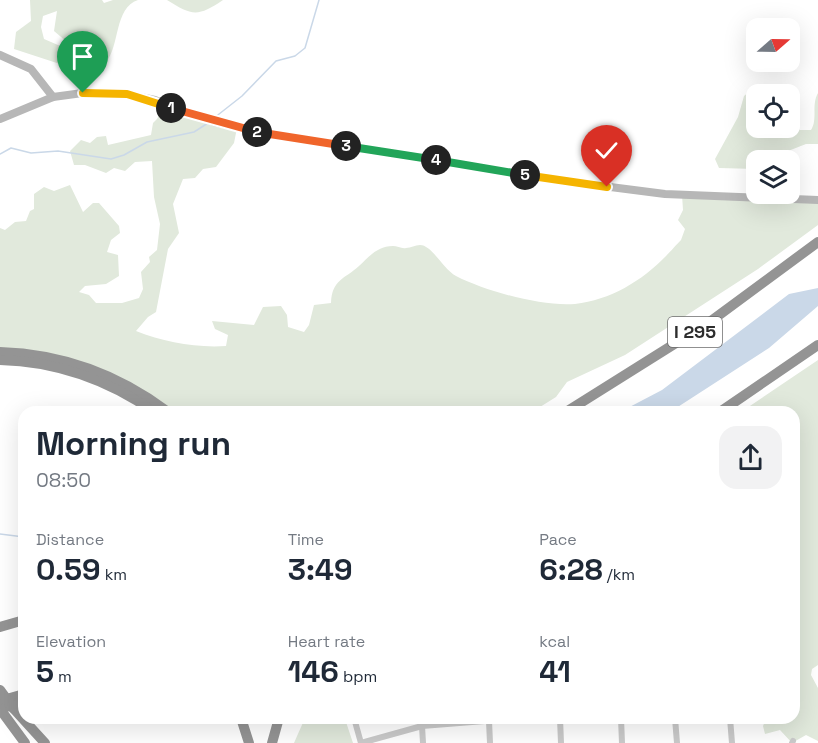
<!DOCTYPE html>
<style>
:root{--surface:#fff;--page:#f2f2f3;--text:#1f2937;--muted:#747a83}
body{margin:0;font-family:"Space Grotesk",sans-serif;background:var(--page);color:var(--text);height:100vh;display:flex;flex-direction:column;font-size:22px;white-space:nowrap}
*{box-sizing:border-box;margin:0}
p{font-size:20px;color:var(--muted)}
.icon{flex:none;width:33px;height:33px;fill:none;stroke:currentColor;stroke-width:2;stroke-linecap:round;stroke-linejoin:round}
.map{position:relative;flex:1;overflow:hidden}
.side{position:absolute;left:18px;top:406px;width:782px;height:318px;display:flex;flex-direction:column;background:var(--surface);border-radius:18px;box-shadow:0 6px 24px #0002}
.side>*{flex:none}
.needle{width:39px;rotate:70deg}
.tools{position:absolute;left:746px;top:18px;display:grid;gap:12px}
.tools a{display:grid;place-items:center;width:54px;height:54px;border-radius:12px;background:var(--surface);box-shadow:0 6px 24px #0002;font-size:30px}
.pin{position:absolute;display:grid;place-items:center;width:51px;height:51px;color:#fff;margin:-62px -26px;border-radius:50% 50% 50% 0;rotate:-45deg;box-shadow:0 0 6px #0007}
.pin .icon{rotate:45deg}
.km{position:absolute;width:30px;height:30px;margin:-15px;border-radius:50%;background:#222;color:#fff;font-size:16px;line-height:30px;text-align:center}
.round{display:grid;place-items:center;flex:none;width:63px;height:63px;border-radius:18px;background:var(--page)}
.summary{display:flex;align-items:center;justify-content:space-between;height:102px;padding:0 18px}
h1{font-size:33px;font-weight:700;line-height:45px}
.figures{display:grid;grid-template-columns:repeat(3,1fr);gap:9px;height:102px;padding:6px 18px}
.figures div{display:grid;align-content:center}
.figures b{font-size:30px;font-weight:700}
.figures small{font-size:16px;font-weight:400}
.figures p{font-size:16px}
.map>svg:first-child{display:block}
.green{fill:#e1e9dc;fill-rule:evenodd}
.water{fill:#cad8e8}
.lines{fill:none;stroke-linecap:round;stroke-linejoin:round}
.stream{stroke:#cad8e8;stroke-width:1.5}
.street{stroke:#cacaca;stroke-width:6}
.secondary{stroke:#b7b7b7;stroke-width:8}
.highway{stroke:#949494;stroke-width:10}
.highway-bridge{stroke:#949494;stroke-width:10}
.split-1-casing{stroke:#fff;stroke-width:12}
.split-2-casing{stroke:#fff;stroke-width:12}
.split-3-casing{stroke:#fff;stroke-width:12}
.split-4-casing{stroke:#fff;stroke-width:12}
.split-5-casing{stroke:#fff;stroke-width:12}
.split-6-casing{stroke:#fff;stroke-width:12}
.split-1{stroke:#f5b400;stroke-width:8}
.split-2{stroke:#f0652b;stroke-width:8}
.split-3{stroke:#f0652b;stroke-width:8}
.split-4{stroke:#22a559;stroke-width:8}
.split-5{stroke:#22a559;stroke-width:8}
.split-6{stroke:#f5b400;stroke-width:8}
.labels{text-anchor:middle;stroke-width:6;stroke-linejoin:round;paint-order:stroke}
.shield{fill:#fff;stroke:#6c6c6c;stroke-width:1.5}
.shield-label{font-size:18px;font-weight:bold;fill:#2d2d2d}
</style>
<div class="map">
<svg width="818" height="743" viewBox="0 0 818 743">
<rect width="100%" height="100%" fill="#fff"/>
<g class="green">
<path d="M30,0H102L104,3L113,0H138C114,8 120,46 106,62C104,66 99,68 95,71L69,67L14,49L16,32L31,21ZM57,11L54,31L67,42L65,48L44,39L41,27L43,16Z"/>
<path d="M167,0H223C198,17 192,16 167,0Z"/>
<path d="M757,85L768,87V94H756V128H789V123L800,130H811C818,119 811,105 818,93V144H806L783,153L773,160H756V169L719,168L715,159L738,117L744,96Z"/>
<path d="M164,105L237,128L234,143L216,167L203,169L195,178L183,179L173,204L179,233L168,249L156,312L148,317L136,331C164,342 195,348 226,346L228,335L215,329L212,321L254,325L263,307L281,306L287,315L288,327L304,332L309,325L314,305L331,303C332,279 345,279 359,266C369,257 377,246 393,246C397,246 402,249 406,248C411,248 415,245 420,245C432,245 443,269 456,276C485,291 543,307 575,304C610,300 642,281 666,256C672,250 675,246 681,240L685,229L678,220L683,210L682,195L818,200V225L758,269L625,355L567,382L556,397L532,412H166L151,402L0,352V228L5,230L15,222L26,221L30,211L34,209V194L44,187L54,191L70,185L83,212L93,203H99L119,226L120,233L111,240L107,252L118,255L119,276L106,284L85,286L79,292L89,295L96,303H122L139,298L143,289L141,272L150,262L149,257L157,250L160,224L154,197L152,161L135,162L125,171L114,168L106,173L85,165H74L70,151L81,140L90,143L97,137L106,136L108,145L151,135L153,123L157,119Z"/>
<path d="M818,360V665L812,669L811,675L818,688V741L806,735L792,743L780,730L765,734L763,726L766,719L794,718V412H741Z"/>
<path d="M305,718L345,719L353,743H294Z"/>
</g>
<path class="water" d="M818,288V306L769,348L670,412H620L662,390L789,294Z"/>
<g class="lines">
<g class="stream">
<path d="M214,118L242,96L276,61L295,56L305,48L319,0"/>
<path d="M0,154L11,148L31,153L58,151L111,159L124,155L147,142L194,132L208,123"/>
<path d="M0,534L24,537"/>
</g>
<g class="street">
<path d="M354,718L361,743"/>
<path d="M560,718L561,743"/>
<path d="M621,718L622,743"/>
<path d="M675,718L677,743"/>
<path d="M730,718L732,743"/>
<path d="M489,721L490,743"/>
<path d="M422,726L423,743"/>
<path d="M361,743L422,726L524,718"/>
<path d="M792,743L793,741"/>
</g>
<g class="secondary">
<path d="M0,55L31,69L53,97"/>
<path d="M0,119L53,97L90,92L121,93L155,100L214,122L266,134L548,179L665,194L818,200"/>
</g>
<g class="highway">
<path d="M0,352C62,354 119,375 168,412"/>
<path d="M0,360C55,361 109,380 154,412"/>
<path d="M566,412L711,321L818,242"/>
<path d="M720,412L818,345"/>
<path d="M0,627L24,620"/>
<path d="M0,701L24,694"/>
<path d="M6,707L24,701"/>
<path d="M13,708L45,743"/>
<path d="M0,709L25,743"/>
<path d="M241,718L249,743"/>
<path d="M272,743L279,718"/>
</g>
<path class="highway-bridge" d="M0,690L13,708"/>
</g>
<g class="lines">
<defs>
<path id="split-1" d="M83,93L127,94L171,108"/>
<path id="split-2" d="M171,108L257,132"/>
<path id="split-3" d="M257,132L346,146"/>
<path id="split-4" d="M346,146L436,160"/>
<path id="split-5" d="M436,160L525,175"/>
<path id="split-6" d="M525,175L607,187"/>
</defs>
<use href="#split-1" class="split-1-casing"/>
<use href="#split-2" class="split-2-casing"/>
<use href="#split-3" class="split-3-casing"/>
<use href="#split-4" class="split-4-casing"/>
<use href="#split-5" class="split-5-casing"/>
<use href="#split-6" class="split-6-casing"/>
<use href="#split-1" class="split-1"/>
<use href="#split-2" class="split-2"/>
<use href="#split-3" class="split-3"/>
<use href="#split-4" class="split-4"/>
<use href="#split-5" class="split-5"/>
<use href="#split-6" class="split-6"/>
</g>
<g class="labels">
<rect class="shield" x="668" y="317" width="54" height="30" rx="4.5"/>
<g class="shield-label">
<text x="695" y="338">I 295</text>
</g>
</g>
</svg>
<div class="tools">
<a><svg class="needle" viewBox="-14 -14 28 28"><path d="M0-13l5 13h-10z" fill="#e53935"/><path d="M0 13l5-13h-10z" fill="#747a83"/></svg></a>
<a><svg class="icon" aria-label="locate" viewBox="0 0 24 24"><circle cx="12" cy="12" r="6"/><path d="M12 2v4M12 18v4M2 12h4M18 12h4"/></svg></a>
<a><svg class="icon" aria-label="layers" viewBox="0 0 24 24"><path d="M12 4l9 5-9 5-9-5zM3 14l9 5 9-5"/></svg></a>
</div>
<div class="pin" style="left:83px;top:93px;background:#1e9e55"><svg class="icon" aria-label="arrive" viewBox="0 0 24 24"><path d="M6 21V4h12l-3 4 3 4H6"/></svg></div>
<div class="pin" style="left:607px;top:187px;background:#d93025"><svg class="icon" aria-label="check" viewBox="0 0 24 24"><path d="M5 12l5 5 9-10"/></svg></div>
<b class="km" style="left:171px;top:108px">1</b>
<b class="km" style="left:257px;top:132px">2</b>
<b class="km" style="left:346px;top:146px">3</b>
<b class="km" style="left:436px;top:160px">4</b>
<b class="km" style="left:525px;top:175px">5</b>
<section class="side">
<div class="summary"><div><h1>Morning run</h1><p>08:50</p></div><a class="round"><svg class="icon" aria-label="share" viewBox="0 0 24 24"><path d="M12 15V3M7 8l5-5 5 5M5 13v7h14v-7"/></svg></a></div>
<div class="figures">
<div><p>Distance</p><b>0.59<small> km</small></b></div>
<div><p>Time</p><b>3:49</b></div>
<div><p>Pace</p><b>6:28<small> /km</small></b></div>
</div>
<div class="figures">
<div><p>Elevation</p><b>5<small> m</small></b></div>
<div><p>Heart rate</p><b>146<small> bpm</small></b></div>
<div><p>kcal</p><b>41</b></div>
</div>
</section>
</div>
